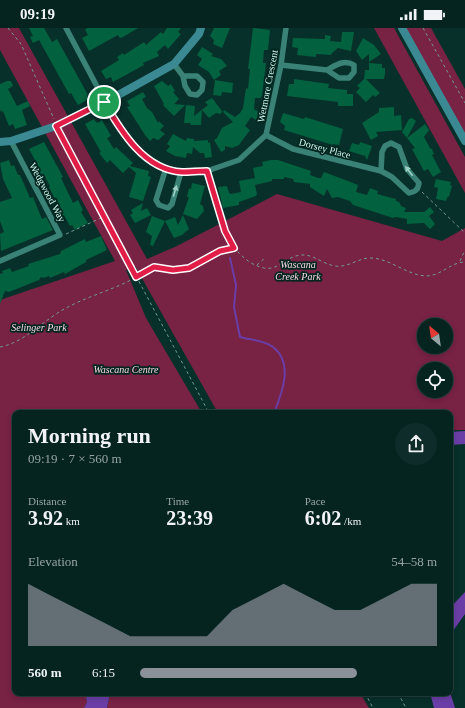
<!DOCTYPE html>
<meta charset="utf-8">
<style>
:root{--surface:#052420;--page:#0e2c29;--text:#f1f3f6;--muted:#97a4a5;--line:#26413e;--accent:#8c9099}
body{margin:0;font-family:"Times New Roman",serif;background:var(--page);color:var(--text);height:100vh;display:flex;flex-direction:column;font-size:15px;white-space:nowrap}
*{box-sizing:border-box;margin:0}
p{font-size:13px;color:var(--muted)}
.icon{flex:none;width:22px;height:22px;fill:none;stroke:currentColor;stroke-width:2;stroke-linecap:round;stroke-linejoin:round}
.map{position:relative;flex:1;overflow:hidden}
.sheet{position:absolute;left:12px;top:382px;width:441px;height:286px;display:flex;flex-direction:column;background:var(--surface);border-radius:8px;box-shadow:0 2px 6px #0003,0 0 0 1px var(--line)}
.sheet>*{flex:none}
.needle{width:26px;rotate:331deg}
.controls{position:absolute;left:417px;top:290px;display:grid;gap:8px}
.controls a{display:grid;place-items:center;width:36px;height:36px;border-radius:50%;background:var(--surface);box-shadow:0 2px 6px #0003,0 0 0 1px var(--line);font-size:20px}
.pin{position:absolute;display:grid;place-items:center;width:34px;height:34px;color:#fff;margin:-17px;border:2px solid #fff;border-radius:50%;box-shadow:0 1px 4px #0007}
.round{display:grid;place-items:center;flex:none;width:42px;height:42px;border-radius:21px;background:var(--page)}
.overview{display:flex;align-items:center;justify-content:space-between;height:68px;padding:0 16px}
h1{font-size:22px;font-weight:700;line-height:30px}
.stats{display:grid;grid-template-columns:repeat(3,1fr);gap:6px;height:68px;padding:4px 16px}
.stats div{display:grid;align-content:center}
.stats b{font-size:20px;font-weight:700}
.stats small{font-size:11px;font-weight:400}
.stats p{font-size:11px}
.chart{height:112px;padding:8px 16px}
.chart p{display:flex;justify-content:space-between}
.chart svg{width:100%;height:72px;margin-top:4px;fill:var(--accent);opacity:.7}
ul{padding:0 16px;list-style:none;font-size:13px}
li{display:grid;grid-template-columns:64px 48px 1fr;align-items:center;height:30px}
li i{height:10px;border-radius:5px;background:var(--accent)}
.status{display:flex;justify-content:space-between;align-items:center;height:28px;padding:0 20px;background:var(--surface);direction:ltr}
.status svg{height:11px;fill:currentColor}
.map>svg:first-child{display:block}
.green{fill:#782244;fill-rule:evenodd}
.water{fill:#6b3ea7}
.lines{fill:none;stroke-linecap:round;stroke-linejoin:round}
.stream{stroke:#6b3ea7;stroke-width:2}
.building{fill:#02613e}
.path{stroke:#729991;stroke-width:1;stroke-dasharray:3 3;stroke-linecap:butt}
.street{stroke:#398275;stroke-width:5.5}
.secondary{stroke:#3b8a93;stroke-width:8}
.oneway{fill:#9dcec4}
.route-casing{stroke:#fff;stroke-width:8}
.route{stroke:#e11d48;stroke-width:5}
.labels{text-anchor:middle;stroke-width:3.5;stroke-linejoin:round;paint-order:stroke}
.street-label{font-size:10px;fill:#d3f7ee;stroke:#002620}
.park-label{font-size:10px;font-style:italic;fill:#f8d7e0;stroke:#002620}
</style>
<div class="status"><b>09:19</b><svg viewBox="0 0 49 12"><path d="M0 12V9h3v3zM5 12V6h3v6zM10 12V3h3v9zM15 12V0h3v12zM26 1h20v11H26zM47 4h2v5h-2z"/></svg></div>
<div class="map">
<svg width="465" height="680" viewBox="0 0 465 680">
<rect width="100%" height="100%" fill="#07302a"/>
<g class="green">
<path d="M0,0H19L147,231L177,218L277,166L442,213L465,200V402H450V385H218L135,238L126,242L146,290L202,385H15V665H85L87,674L84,680H0V272L115,233L0,22ZM424,297H446V319H424ZM424,341H446V363H424Z"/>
<path d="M374,0H394L465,129V165Z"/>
<path d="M405,0H431L465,61V109Z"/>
<path d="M110,665H360L369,680H107Z"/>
</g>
<g class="water">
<path d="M465,403V416L450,417V404Z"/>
<path d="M465,564V586L450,607V580Z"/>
<path d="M450,664L455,680H434L430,665Z"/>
<path d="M85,665H110L107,680H84L87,674Z"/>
</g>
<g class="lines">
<path class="stream" d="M230,230L236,257L234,279L240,309C250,312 265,312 273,319C294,335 282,365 274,385"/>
</g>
<g class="building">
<path d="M29,0H44L52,14L57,11L88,67H87L89,71L78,77L71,65L69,66L39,12L33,15L30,9L33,8Z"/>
<path d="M87,0H138L123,9L120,10L118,7L89,23L82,10L88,7L85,2Z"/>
<path d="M167,0H181L178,4L181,6L168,21L165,17L157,24L159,28L143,35L144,37L113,54L111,49L106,51L101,43L119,32L117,29L123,25L124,27L144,14L146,17L161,4L163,6Z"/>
<path d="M214,0H230L222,20L213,16L214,12L210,8Z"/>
<path d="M253,0L270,2L268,22H264L263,35H266L262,67L261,70H255L254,81L260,85L256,92L251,89L245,98L250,102L239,117L232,120L225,118V122L221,124L214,112L217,110L222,100L233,94L223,84L224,82L235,89L240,85L243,80L246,60L248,61L250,41H248Z"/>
<path d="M342,4H354L351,23L338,20L332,25L331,27L316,26V29L297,27L298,20L292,19L293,10L325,11V7L331,8L330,13L341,14Z"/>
<path d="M363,10L374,17L381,26L369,34V26L362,32L356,23Z"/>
<path d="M202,19L213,26L211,28L221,31L227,38L219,43L221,47L214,52L209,44L198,37L202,31L197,27Z"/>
<path d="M369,35L382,36V40H385V46L384,51H366L380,65L375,69L373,67L366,74L356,64L360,60L357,58L364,51L365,42H369Z"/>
<path d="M294,51L329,56L328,60L347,62V66H353V78H338V74L287,68L289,56H294Z"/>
<path d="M215,52L233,55L232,65L222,64L221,68L213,67Z"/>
<path d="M7,53H11L13,58L8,61L17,78L28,73L30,78L22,82L27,97L15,101L13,96L9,98L3,83L1,84L0,81V56Z"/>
<path d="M162,53L168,58L171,56L175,63L173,64L179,71L174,76L185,77L174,88L163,77L164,76L154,58Z"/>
<path d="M143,64L146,69L142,71L147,80L152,84L158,95L159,93L164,98L160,102L165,106L158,112L153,110L150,113L145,107L127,79L130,78L127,73Z"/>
<path d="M212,70L222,83L221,86L216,85L209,90L202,82L201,97H191L190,95H184L186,77L195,78L194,88L208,77L205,74Z"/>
<path d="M394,79V88L401,87L402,102L376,104L378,108L371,112L362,95L379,84V80Z"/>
<path d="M283,85L304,91L305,89L343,101L339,117L333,116V117L284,102L285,98L280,94Z"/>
<path d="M412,90L416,93L407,110L402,104L409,91Z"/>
<path d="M94,91L97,95L102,92L111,108L107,110L114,121L116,119L133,135L130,138L149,143L148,148L151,149L143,173L129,169L136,145L129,139L123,145L110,132L107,135L99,125L101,124L85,96Z"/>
<path d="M425,96L429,102L424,109L430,120L432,121L434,126L432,127L441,144L433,149L428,141L424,143L412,121L415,120L407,110Z"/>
<path d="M173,106L186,113L187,110L194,111V113L208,112V115L210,114L212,129L205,130L204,125H200L193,119L192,126L187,125L186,130L175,128L166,123L170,118L167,116Z"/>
<path d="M44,114L63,149L61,150L73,175L78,172L83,182L81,184L88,195L75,202L72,197L70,198L64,187L62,188L54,174L56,173L49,159L50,158L44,147L42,148L40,144L38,145L33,136L36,134L29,121Z"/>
<path d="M360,114L372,118L367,132L365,128L349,123L352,115L359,117Z"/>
<path d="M9,132L11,138L14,137L18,147H20L30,170L33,169L42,191L46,189L53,202L1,223L0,206L4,204L0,193V174L12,170L3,151L0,135Z"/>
<path d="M271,132H278L311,143L310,147L318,150H321L324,144L348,153L358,157L356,164L367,167L370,160L378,163L377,166L396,171V173L399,174L401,178L406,180L404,184H424L430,179L434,184L429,188L435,196L430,201L424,195L407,196V191L396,189L393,190L353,177L350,173L338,169L332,170L327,161L324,168L310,159V156L294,154L293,151L284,149V151H272V153L268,154L255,157L257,166L256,168L239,174V177L223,180L218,159L227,158L229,165L231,166L241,164L239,153L255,150L253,140L263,138L262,134Z"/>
<path d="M436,151L451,154L450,157L452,158L449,169L448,168L446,173L436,171L438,160L434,159Z"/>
<path d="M192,155L205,158L200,176L203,178L204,183L197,191L183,186L189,169H187L189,160L191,161Z"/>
<path d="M143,175L141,183L147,180L151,187L135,195L130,187L133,185L131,182Z"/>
<path d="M183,187L189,201L182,207L174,210L165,193L175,189L178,197Z"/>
<path d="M152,188L165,193L153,218L150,217L152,208L146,204Z"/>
<path d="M101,208L107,222L86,232V234L65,246L64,244L50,250L49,248L44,250L41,249L39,252L9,264L5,263L0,276V246L3,245L2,243L10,240L12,244L29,238L28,236L60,226L61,223L85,211L86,214Z"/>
</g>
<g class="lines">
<g class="path">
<path d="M8,0L21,16L54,91"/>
<path d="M423,0L465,75"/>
<path d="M60,105L209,385"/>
<path d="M209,149L225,203L234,219"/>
<path d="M422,164L465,205"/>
<path d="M66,206L103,189"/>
<path d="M460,233L465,222"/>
<path d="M257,237L265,230"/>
<path d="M0,319C26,314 44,291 68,279C87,269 108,263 127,254C135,250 145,241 154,239C166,237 173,245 190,239C206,234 216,224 234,220C243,229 250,237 264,240C278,243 287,228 301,227C314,226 322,236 335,238C348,240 358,230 370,230C390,230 406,247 426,248C441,248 451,234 465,234"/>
<path d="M365,665L373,680"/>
<path d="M398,665L406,680"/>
</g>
<g class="street">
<path d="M66,0L118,98L145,129L166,140L181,144L207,143L239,132L266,107L281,37L286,0"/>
<path d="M174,36L183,48L185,58L190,66L197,67L202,62L203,54L197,48H183"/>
<path d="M281,37L327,42L339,50H349L354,44V37C344,31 336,37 327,42"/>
<path d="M266,107L293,121L381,143L392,149L409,165C415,164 418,162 419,155L407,141L399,119L391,115L385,118L382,124L381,143"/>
<path d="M166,140L156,172L159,177L168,180L172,176L181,144"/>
<path d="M0,233L60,207L11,113"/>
</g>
<g class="secondary">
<path d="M402,0L465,113"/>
<path d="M0,114L11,113L56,98L111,71L174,36L199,6L201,0"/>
</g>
</g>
<defs><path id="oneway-solid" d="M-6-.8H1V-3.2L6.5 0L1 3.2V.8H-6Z"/></defs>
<g class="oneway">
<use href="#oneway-solid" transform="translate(409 143) rotate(-127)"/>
<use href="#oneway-solid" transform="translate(175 163) rotate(-74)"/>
</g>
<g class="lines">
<defs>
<path id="route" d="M104,74C121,103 144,142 182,144C190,144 199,143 207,143L225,203L234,220L220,223L189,240L173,242L154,239L136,249L56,98Z"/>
</defs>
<use href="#route" class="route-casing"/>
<use href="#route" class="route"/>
</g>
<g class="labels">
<g class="street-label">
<text transform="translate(267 58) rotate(-79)" y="4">Wetmore Crescent</text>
<text transform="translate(325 120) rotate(15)" y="4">Dorsey Place</text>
<text transform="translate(48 164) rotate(62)" y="4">Wedgwood Way</text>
</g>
<g class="park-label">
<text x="298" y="240">Wascana<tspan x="298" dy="12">Creek Park</tspan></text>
<text x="39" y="303">Selinger Park</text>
<text x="126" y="345">Wascana Centre</text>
</g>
</g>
</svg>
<div class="controls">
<a><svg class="needle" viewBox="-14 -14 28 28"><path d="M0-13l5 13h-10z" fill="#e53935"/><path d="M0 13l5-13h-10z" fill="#97a4a5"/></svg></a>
<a><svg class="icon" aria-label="locate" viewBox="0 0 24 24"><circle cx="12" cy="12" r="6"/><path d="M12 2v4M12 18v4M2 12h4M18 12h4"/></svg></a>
</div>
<div class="pin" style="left:104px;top:74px;background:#1e9e55"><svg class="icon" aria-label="arrive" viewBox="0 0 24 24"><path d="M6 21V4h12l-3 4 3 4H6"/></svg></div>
<section class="sheet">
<div class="overview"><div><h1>Morning run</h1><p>09:19 · 7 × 560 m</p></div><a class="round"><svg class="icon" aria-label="share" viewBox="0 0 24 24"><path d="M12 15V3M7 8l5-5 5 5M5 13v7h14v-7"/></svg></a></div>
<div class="stats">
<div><p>Distance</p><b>3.92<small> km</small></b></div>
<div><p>Time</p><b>23:39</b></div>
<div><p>Pace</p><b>6:02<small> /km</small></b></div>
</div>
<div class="chart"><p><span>Elevation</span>54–58 m</p>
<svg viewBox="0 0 160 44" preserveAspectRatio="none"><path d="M0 44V6L10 14L20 22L30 30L40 38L50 38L60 38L70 38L80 22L90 14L100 6L110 14L120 22L130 22L140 14L150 6L160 6V44z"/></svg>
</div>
<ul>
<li><b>560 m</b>6:15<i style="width:73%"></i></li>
</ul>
</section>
</div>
